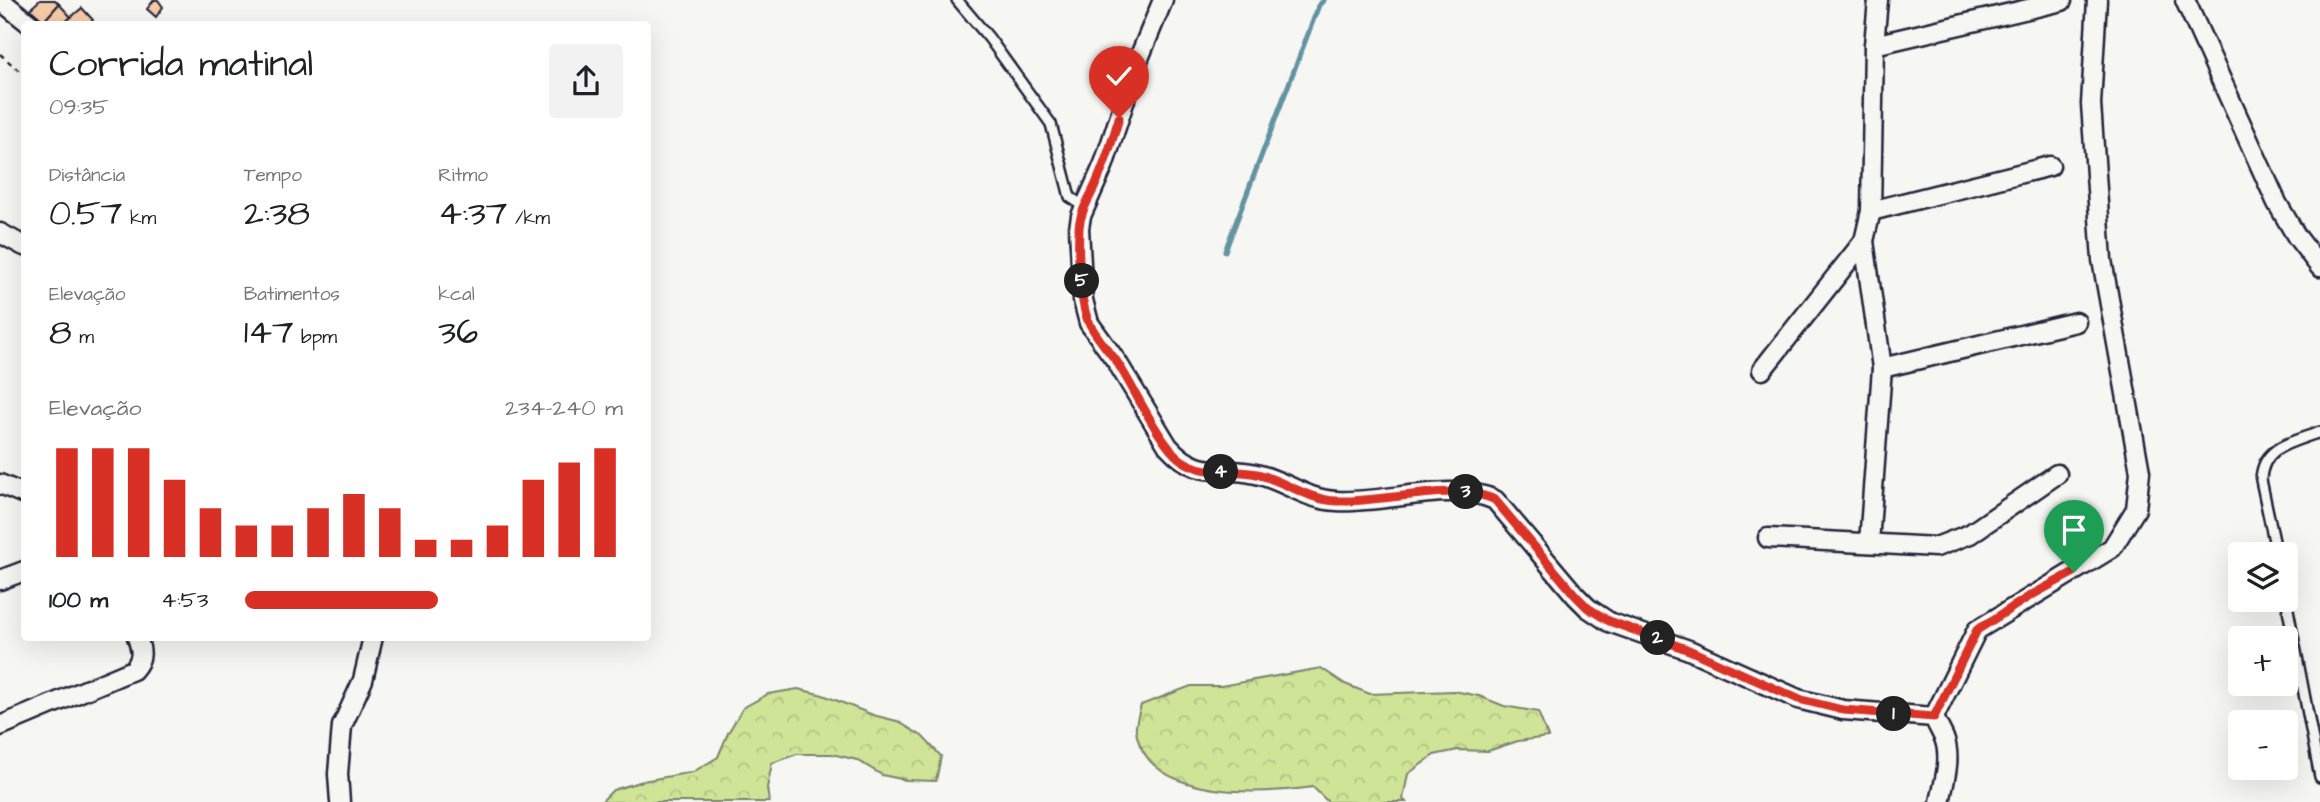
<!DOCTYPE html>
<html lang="pt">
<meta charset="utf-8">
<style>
:root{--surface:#fff;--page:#f2f2f2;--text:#202124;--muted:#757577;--accent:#d93025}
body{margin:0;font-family:"Architects Daughter",sans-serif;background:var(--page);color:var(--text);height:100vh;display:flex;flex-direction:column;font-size:26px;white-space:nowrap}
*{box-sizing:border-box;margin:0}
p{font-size:23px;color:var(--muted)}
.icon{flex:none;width:38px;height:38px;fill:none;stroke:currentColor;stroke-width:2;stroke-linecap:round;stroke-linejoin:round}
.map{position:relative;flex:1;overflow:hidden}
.drawer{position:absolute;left:21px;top:21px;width:630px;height:620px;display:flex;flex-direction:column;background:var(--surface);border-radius:7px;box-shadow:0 7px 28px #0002}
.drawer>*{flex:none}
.buttons{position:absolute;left:2228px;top:542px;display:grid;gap:14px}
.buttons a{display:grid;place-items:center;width:70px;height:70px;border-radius:7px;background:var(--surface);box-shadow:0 7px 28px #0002;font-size:35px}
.pin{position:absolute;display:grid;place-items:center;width:60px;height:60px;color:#fff;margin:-72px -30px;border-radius:50% 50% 50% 0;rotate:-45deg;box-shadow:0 0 7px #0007}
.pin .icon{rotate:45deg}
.km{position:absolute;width:35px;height:35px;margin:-18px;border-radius:50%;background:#222;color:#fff;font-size:19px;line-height:35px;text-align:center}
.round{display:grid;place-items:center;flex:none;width:74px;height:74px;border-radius:7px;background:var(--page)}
.summary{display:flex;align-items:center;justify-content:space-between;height:119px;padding:0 28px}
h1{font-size:38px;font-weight:600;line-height:52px}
.figures{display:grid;grid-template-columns:repeat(3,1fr);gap:10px;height:119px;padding:7px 28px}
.figures div{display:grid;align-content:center}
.figures b{font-size:35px;font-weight:600}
.figures small{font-size:19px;font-weight:400}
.figures p{font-size:19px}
.chart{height:196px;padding:14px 28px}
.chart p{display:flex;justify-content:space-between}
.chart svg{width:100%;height:126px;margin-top:7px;stroke:var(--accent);stroke-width:6}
ul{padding:0 28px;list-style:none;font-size:23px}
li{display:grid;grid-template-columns:112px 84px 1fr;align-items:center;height:52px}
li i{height:18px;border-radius:9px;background:var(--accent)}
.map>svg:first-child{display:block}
.forest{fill:url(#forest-crowns);stroke:#79836a;stroke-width:2}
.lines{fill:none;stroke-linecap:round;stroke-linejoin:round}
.stream{stroke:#6393a1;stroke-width:5}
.building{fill:#f7cba6;stroke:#22223b;stroke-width:2}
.lane-casing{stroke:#22223b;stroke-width:14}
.street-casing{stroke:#22223b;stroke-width:23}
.path{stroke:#22223b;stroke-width:2.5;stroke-dasharray:5 5;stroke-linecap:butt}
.lane{stroke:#f6f6f2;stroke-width:9}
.street{stroke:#f6f6f2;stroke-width:18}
.route-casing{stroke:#fff;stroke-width:14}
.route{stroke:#d93025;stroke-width:9}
</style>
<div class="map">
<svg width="2320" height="802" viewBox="0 0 2320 802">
<defs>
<pattern id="forest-crowns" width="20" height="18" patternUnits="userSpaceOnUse" patternTransform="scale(1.75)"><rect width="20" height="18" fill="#d0e498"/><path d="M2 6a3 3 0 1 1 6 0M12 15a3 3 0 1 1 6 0" fill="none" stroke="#b2c384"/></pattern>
</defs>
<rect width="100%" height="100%" fill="#f6f6f2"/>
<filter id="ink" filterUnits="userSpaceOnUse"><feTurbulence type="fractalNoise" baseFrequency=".0143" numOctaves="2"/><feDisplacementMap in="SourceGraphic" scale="14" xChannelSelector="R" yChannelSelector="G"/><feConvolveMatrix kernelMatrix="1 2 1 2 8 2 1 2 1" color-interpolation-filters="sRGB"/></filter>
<g filter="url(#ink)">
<g class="forest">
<path d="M1321,668L1345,684L1370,694L1454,691L1479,696L1504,706L1538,712L1548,737L1518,741L1488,751L1458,750L1434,755L1408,774L1403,799L1406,802H1328L1313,787C1261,794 1148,802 1136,731C1135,724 1139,713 1141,705L1191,686H1221Z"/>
<path d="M798,689L823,695L873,715L897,721L922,736L941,756L936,781L906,780L882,775L857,760L832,754H797L772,763L767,788L769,802H601L613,790L643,781L693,772L718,757L728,733L743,708L768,694Z"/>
</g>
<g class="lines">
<path class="stream" d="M1225,251L1319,5L1324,0"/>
</g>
<g class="building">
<path d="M40,0H55L59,4L44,21L30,9Z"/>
<path d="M154,0H158L163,7L156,17L147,9Z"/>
<path d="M59,4L71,17L63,24H48L44,21Z"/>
<path d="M82,8L93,20L89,24H63Z"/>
</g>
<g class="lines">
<defs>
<g id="lane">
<path d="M957,0L989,38L1051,124L1070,197L1085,207"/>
<path d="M2277,555L2261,480C2262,446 2293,442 2320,432"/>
<path d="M2286,599L2320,777"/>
</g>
<g id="street">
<path d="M0,0L30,24"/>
<path d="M1163,0L1137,63L1104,164L1081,216L1079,228L1083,300L1089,323L1117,362L1168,446C1200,481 1217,465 1256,474C1284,480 1306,500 1337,501C1383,504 1454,480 1495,500L1576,596L1588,608L1609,622L1689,650L1798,699L1843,710L1934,717L1977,630L2112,548L2136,509L2140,472L2102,260L2091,104L2097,0"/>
<path d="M2185,0L2277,203L2297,237L2320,267"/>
<path d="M1874,45L2062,1"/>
<path d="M1871,211L2050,166"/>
<path d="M0,233L24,246"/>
<path d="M1882,368L2076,322"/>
<path d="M1762,370L1864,241"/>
<path d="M0,484L24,494"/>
<path d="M1768,538L1936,547L1970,534L2057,474"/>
<path d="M1869,543L1882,368L1864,241L1871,211L1874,45L1878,0"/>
<path d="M0,580L24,571"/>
<path d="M1934,717C1937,725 1941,731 1944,738C1952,758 1944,782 1940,802"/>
<path d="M0,726L133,670C143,659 142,651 137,637"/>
<path d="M340,802L338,774L342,726L363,680L373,637"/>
</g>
</defs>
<use href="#lane" class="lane-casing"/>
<use href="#street" class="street-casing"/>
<path class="path" d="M0,54L24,75"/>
<use href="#lane" class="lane"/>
<use href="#street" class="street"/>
</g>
</g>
<g class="lines" filter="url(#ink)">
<defs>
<path id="route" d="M1119,118C1113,138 1107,159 1098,179C1092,195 1080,210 1079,228C1078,252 1079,295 1087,318C1093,334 1107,348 1117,362C1133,386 1159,443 1180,459C1204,477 1231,468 1257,474C1285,481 1308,500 1337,501C1382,503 1457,481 1495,500L1576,596L1588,608L1609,621L1689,650L1798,699L1843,710L1934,717L1977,630L2030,596L2074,572"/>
</defs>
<use href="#route" class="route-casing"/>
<use href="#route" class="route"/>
</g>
</svg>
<div class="buttons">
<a><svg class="icon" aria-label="layers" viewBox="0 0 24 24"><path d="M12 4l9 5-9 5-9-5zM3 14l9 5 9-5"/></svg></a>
<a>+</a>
<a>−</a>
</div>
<div class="pin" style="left:2074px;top:572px;background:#1e9e55"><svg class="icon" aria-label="arrive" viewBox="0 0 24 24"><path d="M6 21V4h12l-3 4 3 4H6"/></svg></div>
<div class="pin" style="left:1119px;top:118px;background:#d93025"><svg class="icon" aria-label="check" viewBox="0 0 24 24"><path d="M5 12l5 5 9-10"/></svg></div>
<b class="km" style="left:1894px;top:714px">1</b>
<b class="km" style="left:1658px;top:638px">2</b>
<b class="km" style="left:1466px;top:492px">3</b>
<b class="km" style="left:1221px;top:472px">4</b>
<b class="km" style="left:1082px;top:281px">5</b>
<section class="drawer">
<div class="summary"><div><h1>Corrida matinal</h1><p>09:35</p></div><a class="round"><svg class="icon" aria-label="share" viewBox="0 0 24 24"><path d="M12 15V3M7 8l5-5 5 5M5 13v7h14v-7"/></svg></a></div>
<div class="figures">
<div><p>Distância</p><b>0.57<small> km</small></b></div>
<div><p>Tempo</p><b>2:38</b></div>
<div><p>Ritmo</p><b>4:37<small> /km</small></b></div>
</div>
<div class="figures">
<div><p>Elevação</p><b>8<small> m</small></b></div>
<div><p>Batimentos</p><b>147<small> bpm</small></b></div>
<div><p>kcal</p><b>36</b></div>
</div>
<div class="chart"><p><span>Elevação</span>234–240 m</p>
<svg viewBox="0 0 160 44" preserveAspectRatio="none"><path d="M5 44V6M15 44V6M25 44V6M35 44V17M45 44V27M55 44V33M65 44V33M75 44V27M85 44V22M95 44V27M105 44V38M115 44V38M125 44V33M135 44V17M145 44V11M155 44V6"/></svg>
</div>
<ul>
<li><b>100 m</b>4:53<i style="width:51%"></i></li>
</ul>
</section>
</div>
